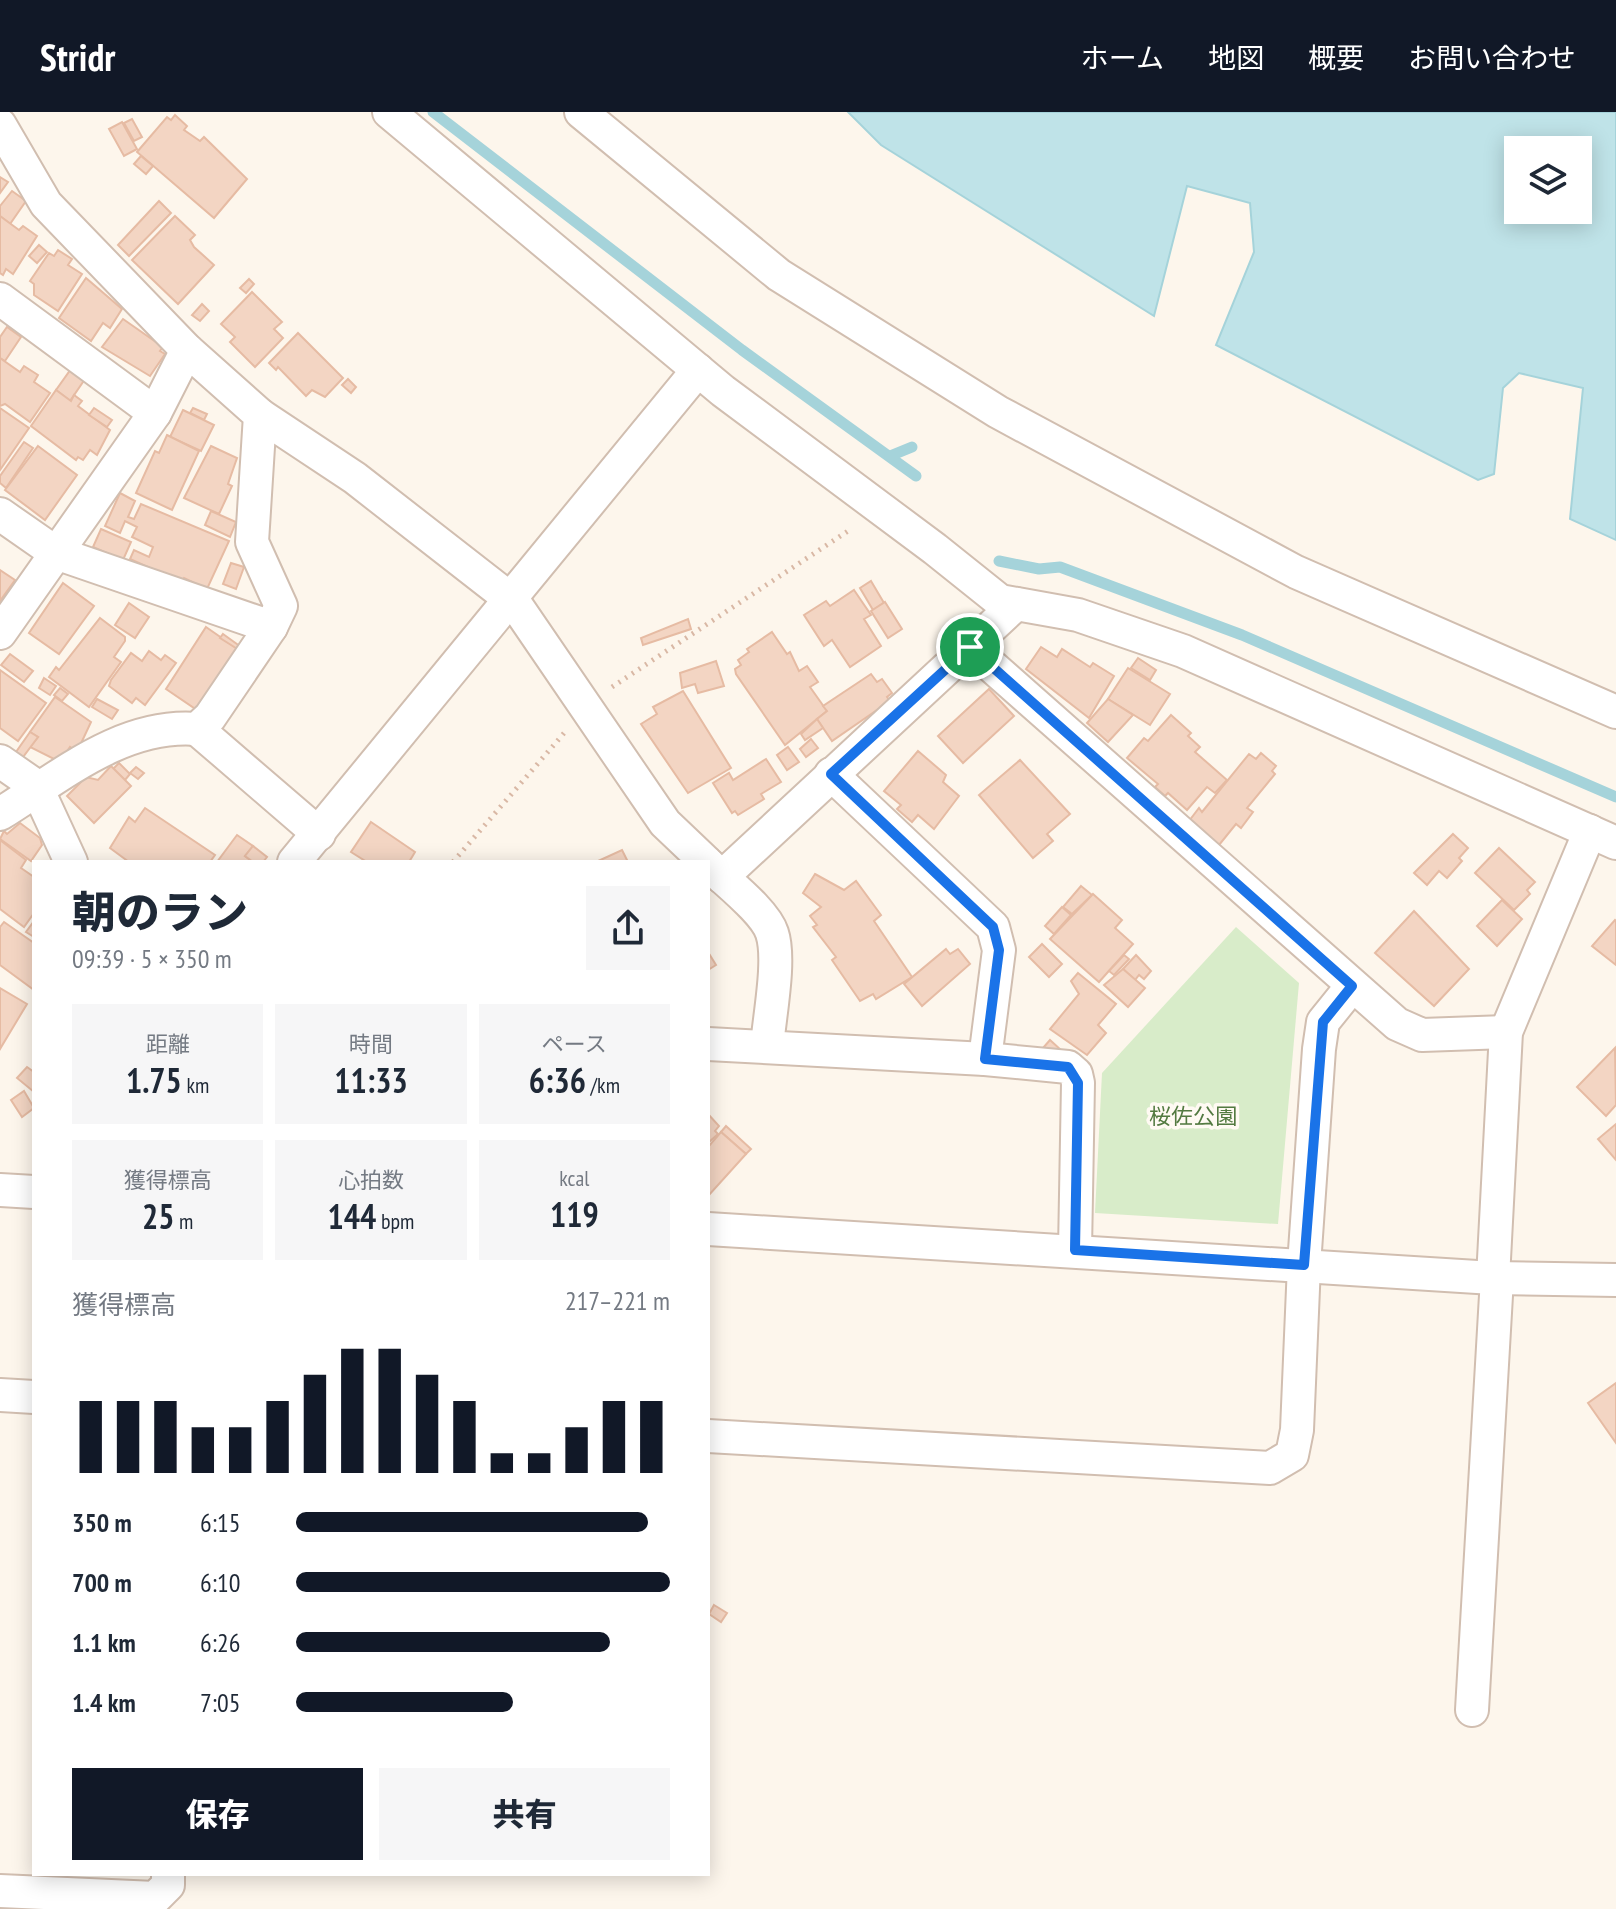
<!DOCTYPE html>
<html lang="ja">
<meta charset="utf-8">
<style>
:root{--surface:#fff;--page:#f6f6f7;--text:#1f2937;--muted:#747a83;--accent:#111827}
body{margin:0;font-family:"PT Sans Narrow","Noto Sans JP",sans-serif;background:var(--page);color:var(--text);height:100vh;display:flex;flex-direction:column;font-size:30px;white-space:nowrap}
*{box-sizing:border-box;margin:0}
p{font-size:26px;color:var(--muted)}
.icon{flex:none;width:44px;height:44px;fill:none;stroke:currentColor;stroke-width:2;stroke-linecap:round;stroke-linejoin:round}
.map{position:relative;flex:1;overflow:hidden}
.sheet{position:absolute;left:32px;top:748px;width:678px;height:1016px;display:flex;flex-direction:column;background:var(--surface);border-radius:0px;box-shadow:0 4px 20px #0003}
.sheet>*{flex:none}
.tools{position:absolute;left:1504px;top:24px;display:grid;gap:16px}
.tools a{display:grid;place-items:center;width:88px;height:88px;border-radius:0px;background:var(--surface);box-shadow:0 4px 20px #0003;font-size:40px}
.pin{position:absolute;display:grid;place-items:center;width:68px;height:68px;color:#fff;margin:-34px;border:4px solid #fff;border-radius:50%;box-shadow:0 2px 8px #0007}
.round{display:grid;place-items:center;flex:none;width:84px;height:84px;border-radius:0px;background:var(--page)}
.summary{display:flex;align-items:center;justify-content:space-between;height:136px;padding:0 40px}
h1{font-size:44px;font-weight:800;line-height:60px}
.stats{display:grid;grid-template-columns:repeat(3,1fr);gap:12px;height:136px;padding:8px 40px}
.stats div{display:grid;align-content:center;border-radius:0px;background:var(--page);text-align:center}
.stats b{font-size:34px;font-weight:800}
.stats small{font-size:22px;font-weight:400}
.stats p{font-size:22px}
.chart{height:224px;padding:16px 40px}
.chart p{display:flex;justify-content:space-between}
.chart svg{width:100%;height:144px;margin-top:8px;stroke:var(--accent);stroke-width:6}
.cta{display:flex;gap:16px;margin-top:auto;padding:16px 40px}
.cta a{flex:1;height:92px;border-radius:0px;background:var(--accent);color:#fff;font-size:32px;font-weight:800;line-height:92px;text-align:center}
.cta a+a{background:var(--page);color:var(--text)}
ul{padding:0 40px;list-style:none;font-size:26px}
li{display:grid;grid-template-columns:128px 96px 1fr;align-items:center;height:60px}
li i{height:20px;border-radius:10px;background:var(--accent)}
header{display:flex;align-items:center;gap:48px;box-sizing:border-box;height:112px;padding:0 40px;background:var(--accent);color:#fff}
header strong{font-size:38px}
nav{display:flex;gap:44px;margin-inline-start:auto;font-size:28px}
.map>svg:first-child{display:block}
.green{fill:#d8ecc9}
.water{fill:#bfe3e8;stroke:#a5d3da;stroke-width:2;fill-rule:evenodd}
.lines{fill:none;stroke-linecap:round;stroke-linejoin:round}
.stream{stroke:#a5d3da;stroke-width:11}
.building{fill:#f3d5c3;stroke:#e6bba3;stroke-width:2}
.street-casing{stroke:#d1beb0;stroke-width:36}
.path{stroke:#d9b8a5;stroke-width:5;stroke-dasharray:2 6;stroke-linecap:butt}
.street{stroke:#fff;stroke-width:32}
.route-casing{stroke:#fff;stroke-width:16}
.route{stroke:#1a73e8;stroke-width:10}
.labels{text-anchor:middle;stroke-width:7;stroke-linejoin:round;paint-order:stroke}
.park-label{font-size:22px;fill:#537a41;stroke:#fffaf3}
</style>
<header>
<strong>Stridr</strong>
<nav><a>ホーム</a><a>地図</a><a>概要</a><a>お問い合わせ</a></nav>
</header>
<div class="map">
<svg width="1616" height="1797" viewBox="0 0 1616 1797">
<rect width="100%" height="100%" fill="#fdf6ec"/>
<path class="green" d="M1236,815L1299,871L1278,1112L1095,1101L1102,961Z"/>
<path class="water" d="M848,0H1616V428L1570,407L1583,276L1519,261L1503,276L1494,362L1478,368L1216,233L1254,140L1250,91L1187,74L1154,204L881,33ZM1518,38H1578V98H1518Z"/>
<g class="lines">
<g class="stream">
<path d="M433,0L742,238L916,364"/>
<path d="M890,344L912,335"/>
<path d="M999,449L1039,457L1060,455L1242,523L1616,685"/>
</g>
</g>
<g class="building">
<path d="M175,3L187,14L184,18L200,29L204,25L247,67L214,106L137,40L167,5L171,8Z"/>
<path d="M132,7L142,25L134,29L124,11Z"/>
<path d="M122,10L137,37L124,44L109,17Z"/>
<path d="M141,44L153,54L146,62L134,52Z"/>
<path d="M0,65L8,70L0,81Z"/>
<path d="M12,79L26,89L10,112L0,104V94Z"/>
<path d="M159,89L171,101L129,144L118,133Z"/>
<path d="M0,104L19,118L23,114L37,124L13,162L6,157L3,163L0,161Z"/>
<path d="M175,104L195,123L190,128L194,135L214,153L178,192L132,148Z"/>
<path d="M39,133L47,140L37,151L29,144Z"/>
<path d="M58,138L72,147L68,153L82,162L58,199L34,183V172L30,169L49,141L54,144Z"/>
<path d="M86,166L122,197L110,216L103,211L91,229L59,206Z"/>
<path d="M249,167L254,172L246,181L240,176Z"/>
<path d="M252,180L282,210L274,217L283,226L255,255L230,230L235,225L221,212Z"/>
<path d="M202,192L209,199L200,209L192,203Z"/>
<path d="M123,207L163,235L160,239L165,242L150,264L102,235Z"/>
<path d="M7,215L21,225L5,249L0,246V225Z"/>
<path d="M298,221L343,266L325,285L312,278L306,284L278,255L276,258L269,251Z"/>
<path d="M0,246L20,260L24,254L38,263L34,270L50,281L30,310L5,292L0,294Z"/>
<path d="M71,257L85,267L70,289L56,278Z"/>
<path d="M348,267L356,275L351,281L342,273Z"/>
<path d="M56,278L71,289L74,283L82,289L78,294L110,318L97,343L90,338L83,348L78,345L76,348L31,314Z"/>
<path d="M0,296L29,316L0,358Z"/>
<path d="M94,296L112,308L107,315L89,303Z"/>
<path d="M193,296L207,302L204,308L190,301Z"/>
<path d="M183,298L214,313L201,339L170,325Z"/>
<path d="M167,323L199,339L172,398L136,381L155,339L159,341Z"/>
<path d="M24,330L33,336L6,376L0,371V364Z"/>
<path d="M38,334L77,363L45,408L5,378Z"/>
<path d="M211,334L237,346L228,372L232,374L219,402L184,386Z"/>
<path d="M120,381L135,389L128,405L134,407L141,392L229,429L207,477L184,466L181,470L130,447L134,438L149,445L153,435L132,425L137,415L125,409L120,421L105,414Z"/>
<path d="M211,399L236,410L230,425L205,413Z"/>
<path d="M101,417L131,430L123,448L93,435Z"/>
<path d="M231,451L244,455L236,477L223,472Z"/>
<path d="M0,458L15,468L0,489Z"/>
<path d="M871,469L884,491L873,498L860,476Z"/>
<path d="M63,471L94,494L59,542L29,521Z"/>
<path d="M854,478L871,503L864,507L881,534L850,555L832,528L824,534L804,503L826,489L830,494Z"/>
<path d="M885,490L902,517L888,526L871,499Z"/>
<path d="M129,491L149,505L135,526L115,513Z"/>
<path d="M100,506L125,525V529L114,545L121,550L89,595L49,565L56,555L59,558Z"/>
<path d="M688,507L691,517L643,533L641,526Z"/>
<path d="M206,515L239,538L197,598L166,577Z"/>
<path d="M772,520L787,542L790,540L799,559L807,554L818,570L810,575L827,599L785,633L736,562L735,557L741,553L738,548L749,540L747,537Z"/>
<path d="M223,522L241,535L239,538L220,526Z"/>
<path d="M1041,535L1057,545L1062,537L1090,555L1093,551L1114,564L1089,606L1026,557Z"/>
<path d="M149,539L161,548L165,543L176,551L145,593L136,586L132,591L109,574L111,568L131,541L142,549Z"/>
<path d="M10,542L33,559L24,570L1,553Z"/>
<path d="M1138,546L1156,558L1150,568L1131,556Z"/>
<path d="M716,549L724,574L698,581L695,572L682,576L680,561Z"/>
<path d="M1128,556L1170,582L1150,613L1108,587Z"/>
<path d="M0,558L46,591L18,629L0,616Z"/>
<path d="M871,562L877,570L882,567L892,581L887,585L890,589L832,629L817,607L827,599L823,594Z"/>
<path d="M44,566L56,574L50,583L39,576Z"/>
<path d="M60,576L68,582L62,589L54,583Z"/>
<path d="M989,577L1014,604L963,651L938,624Z"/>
<path d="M683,579L731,656L688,681L641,612L657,602L653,595Z"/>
<path d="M55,585L91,610L77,640L70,635L61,648H56L30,635L38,625L30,620Z"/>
<path d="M97,587L118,598L112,607L92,595Z"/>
<path d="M1108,587L1133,603L1108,630L1087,611Z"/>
<path d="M1171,603L1191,621L1188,624L1200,635L1195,640L1227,668L1215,681L1207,675L1187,698L1168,681L1165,684L1155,675L1158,672L1127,646L1144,626L1148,629Z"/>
<path d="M817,607L823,616L805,628L801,622Z"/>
<path d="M30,620L38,625L23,645L16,640Z"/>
<path d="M811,627L818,636L806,645L800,637Z"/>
<path d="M788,635L799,650L787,658L777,643Z"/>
<path d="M918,639L946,663L943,670L959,684L934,717L918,703L912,710L897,697L901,693L884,679Z"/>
<path d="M1261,641L1276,654L1272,659L1275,662L1247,696L1253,700L1241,716L1236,712L1219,733L1189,709L1199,696L1202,700L1249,642L1256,647Z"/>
<path d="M766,647L781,670L761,682L764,687L738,703L735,699L732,701L713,671L729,661L733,668Z"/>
<path d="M1020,648L1070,702L1047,722L1053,729L1033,746L979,683Z"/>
<path d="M119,651L130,662L125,668L113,657Z"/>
<path d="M111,654L131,674L94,711L67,684L86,665L98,668Z"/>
<path d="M136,655L144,661L138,667L130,661Z"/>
<path d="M145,696L215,743L210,750H129L110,736L129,705L135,710Z"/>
<path d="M371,710L415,740L409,750H367L351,740Z"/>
<path d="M20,711L40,726L42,733L31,749L0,727L4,719L7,722Z"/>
<path d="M1453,722L1468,736L1459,746L1462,749L1447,766L1439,759L1427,773L1414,761Z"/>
<path d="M237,723L253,734L245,744L253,750H217Z"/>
<path d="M0,728L26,748L21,756L34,765V801L24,815L0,797Z"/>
<path d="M253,734L267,745L263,750H253L245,744Z"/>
<path d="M1499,736L1535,770L1527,778L1530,782L1514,798L1475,761Z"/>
<path d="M622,738L628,750H596Z"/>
<path d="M815,762L844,778L856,769L881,803L874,809L912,865L876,887L873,882L860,889L832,848L836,845L813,815L817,813L810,804L821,795L803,781Z"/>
<path d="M1081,774L1092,783L1072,802L1063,795Z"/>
<path d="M1093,782L1122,808L1115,816L1133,832L1099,870L1050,827Z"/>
<path d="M1502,788L1522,807L1497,834L1477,814Z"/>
<path d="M1062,795L1071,803L1054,822L1045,814Z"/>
<path d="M1414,799L1469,857L1434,894L1375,841Z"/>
<path d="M1615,808L1616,809V853L1592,834Z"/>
<path d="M34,809V825L26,820Z"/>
<path d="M4,810L34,831V878L0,853V815Z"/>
<path d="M1042,832L1062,852L1049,865L1029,845Z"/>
<path d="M946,837L950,842L958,837L970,852L922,894L904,872Z"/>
<path d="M708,840L716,853L708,858Z"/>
<path d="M1124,843L1129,847L1114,863L1109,859Z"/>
<path d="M1136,843L1151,859L1144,867L1139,863L1135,868L1123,857Z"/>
<path d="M1123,857L1145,876L1128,895L1104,873Z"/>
<path d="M1078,861L1116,892L1098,913L1106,921L1087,943L1050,917L1079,882L1071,869Z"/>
<path d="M0,876L27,892L0,937Z"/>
<path d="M1050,928L1061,938L1054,946L1043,936Z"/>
<path d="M1615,936L1616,993L1606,1004L1577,975Z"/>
<path d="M27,955L34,960V980L17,966Z"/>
<path d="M24,979L34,996L22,1005L11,988Z"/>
<path d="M708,1002L719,1014L715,1019L718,1022L708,1031Z"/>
<path d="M1616,1012V1048L1598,1027Z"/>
<path d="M726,1014L751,1037L746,1042L721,1020Z"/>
<path d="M721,1020L746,1042L709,1083L708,1035Z"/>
<path d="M1616,1271V1331L1588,1291Z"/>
<path d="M714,1493L727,1501L721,1510L709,1502Z"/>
</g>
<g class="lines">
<defs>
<g id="street">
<path d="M389,0L723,279L935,437L1000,489L1078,503L1183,539L1616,731"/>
<path d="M581,0L779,163L998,300L1296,460L1616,600"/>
<path d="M0,13L46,92L187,238L260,303L252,430L281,494L271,515L210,605L197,617C122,611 60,665 0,702"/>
<path d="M0,187L155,301"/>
<path d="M260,303L355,366L514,490L665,711L706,750"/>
<path d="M0,402L56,441L271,515"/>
<path d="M0,521L155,301L187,238"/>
<path d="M970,535L1397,912L1422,923L1506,920"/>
<path d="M197,617L319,722"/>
<path d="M0,649L36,674L71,750"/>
<path d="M831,662L993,815L999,838L985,947"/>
<path d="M294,750L698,258"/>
<path d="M708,752C725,769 765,799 772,821C781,848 769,906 767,935"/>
<path d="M722,765L1016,492"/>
<path d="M708,932L985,947L1068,955L1076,962L1078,971L1075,1138"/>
<path d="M0,1078L34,1080"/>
<path d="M708,1117L1493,1166L1616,1168"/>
<path d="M1493,1166L1506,920L1590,719"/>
<path d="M0,1283L34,1285"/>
<path d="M708,1324L1270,1356L1292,1343L1297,1318L1304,1153L1319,937L1323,910L1352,874"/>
<path d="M1472,1598L1497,1166"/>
<path d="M0,1779L155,1786L168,1773V1762"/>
</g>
</defs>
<use href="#street" class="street-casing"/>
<g class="path">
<path d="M612,575L851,417"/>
<path d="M453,750L565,620"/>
</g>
<use href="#street" class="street"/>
</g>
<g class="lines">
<defs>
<path id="route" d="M970,535L1352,874L1323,910L1304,1153L1075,1138L1078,971L1068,955L985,947L999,838L993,815L831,662Z"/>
</defs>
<use href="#route" class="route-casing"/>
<use href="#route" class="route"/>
</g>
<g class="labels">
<g class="park-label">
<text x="1193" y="1012">桜佐公園</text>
</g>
</g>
</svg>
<div class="tools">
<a><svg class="icon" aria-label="layers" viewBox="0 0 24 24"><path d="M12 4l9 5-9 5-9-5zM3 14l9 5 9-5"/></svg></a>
</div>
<div class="pin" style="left:970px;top:535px;background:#1e9e55"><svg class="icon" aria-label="arrive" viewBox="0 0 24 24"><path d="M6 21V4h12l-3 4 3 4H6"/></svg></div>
<section class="sheet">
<div class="summary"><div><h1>朝のラン</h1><p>09:39 · 5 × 350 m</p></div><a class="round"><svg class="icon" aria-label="share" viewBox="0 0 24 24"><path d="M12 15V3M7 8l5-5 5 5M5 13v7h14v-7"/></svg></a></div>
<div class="stats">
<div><p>距離</p><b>1.75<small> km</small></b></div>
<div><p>時間</p><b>11:33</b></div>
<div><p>ペース</p><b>6:36<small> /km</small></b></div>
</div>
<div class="stats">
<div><p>獲得標高</p><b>25<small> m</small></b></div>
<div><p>心拍数</p><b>144<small> bpm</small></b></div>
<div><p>kcal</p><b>119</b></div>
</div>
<div class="chart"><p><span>獲得標高</span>217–221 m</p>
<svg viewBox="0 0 160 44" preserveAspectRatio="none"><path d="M5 44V22M15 44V22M25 44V22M35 44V30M45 44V30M55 44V22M65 44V14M75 44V6M85 44V6M95 44V14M105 44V22M115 44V38M125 44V38M135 44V30M145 44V22M155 44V22"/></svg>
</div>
<ul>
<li><b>350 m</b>6:15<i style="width:94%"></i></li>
<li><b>700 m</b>6:10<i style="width:100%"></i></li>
<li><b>1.1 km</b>6:26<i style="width:84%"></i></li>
<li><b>1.4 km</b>7:05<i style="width:58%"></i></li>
</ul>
<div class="cta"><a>保存</a><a>共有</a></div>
</section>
</div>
